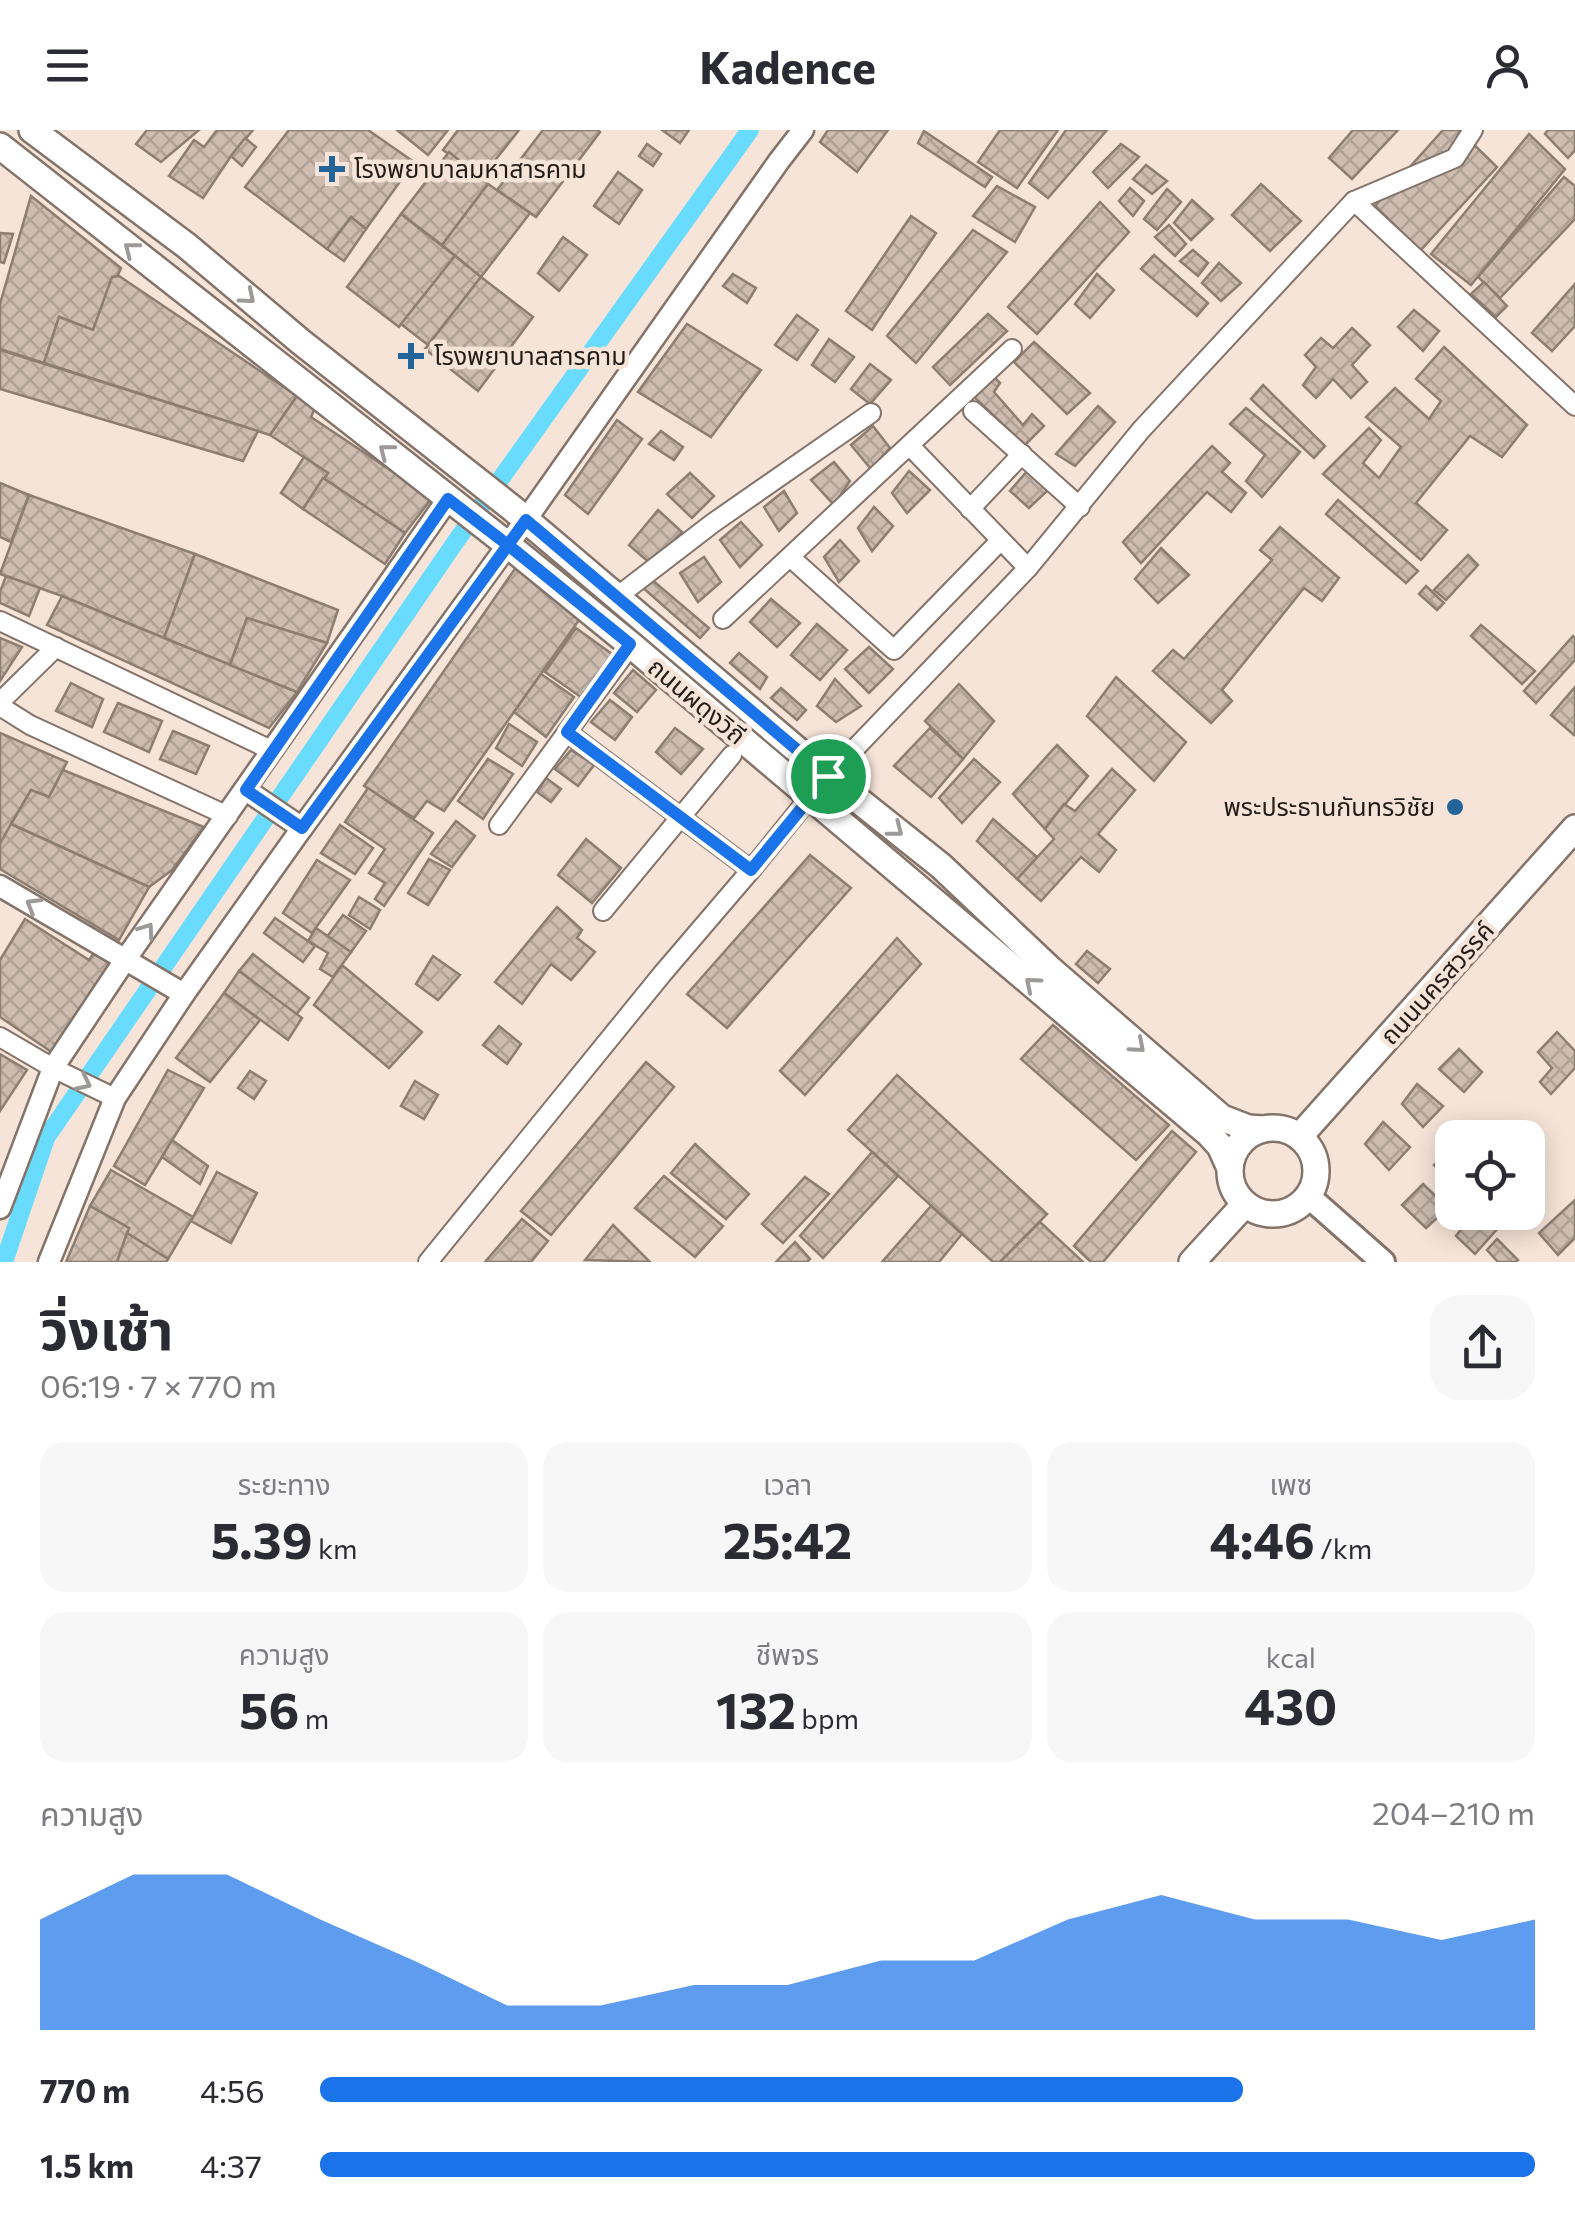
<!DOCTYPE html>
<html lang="th">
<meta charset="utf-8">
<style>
:root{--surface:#fff;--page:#f7f7f7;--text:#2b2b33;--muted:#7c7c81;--accent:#1a73e8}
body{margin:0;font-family:Commissioner,"Noto Sans Thai",sans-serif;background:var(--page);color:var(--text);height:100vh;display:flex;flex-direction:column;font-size:38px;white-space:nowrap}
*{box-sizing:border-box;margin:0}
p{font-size:32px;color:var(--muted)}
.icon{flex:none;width:55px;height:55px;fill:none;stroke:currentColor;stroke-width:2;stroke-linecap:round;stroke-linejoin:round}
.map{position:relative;height:1132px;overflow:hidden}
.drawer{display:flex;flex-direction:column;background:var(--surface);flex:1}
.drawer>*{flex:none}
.tools{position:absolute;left:1435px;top:990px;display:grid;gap:20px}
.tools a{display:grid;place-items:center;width:110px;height:110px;border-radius:20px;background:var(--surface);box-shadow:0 5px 25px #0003;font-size:50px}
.pin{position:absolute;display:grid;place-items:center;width:85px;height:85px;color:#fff;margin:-42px;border:5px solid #fff;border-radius:50%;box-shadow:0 2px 10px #0007}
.round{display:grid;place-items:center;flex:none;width:105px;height:105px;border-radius:30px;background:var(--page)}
.summary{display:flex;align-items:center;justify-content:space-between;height:170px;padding:0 40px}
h1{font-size:55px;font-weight:700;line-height:75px}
.stats{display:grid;grid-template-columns:repeat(3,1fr);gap:15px;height:170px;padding:10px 40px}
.stats div{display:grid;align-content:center;border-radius:25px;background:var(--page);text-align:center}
.stats b{font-size:50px;font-weight:700}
.stats small{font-size:28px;font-weight:400}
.stats p{font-size:28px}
.chart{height:280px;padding:20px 40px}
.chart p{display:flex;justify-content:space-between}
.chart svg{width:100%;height:180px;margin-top:10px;fill:var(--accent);opacity:.7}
ul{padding:0 40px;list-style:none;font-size:32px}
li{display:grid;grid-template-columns:160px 120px 1fr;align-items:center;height:75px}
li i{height:25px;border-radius:12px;background:var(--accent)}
header{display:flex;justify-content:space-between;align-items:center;height:130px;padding:0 40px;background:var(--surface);font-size:45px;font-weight:700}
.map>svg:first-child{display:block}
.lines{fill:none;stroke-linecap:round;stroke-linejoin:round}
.canal{stroke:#69dcfe;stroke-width:18}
.building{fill:url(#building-cross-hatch);stroke:#8d7e72;stroke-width:2.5}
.minor-casing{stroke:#847369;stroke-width:22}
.tertiary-casing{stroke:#847369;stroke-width:25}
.secondary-casing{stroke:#847369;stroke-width:28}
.primary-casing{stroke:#847369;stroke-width:30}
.minor{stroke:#fff;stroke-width:18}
.tertiary{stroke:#fff;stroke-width:20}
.secondary{stroke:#fff;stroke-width:22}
.primary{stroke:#fff;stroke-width:25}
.oneway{stroke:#9c9997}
.route-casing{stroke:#fff;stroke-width:20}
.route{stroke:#1a73e8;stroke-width:12}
.poi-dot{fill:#23659b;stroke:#f7e4d8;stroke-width:4}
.labels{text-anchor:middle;stroke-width:9;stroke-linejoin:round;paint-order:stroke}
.poi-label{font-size:25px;fill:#221c17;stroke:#f7e4d8;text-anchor:start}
.street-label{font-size:25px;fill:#221c17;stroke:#f7e4d8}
</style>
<header><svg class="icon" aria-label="menu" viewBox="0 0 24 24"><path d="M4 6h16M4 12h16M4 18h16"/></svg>Kadence<svg class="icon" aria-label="person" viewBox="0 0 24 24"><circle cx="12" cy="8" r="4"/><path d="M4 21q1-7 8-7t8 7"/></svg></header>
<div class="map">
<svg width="1575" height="1132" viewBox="0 0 1575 1132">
<defs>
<pattern id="building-cross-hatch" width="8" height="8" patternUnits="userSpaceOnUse" patternTransform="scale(2.5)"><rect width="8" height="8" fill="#cdbcaf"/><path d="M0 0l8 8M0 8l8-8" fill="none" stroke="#b0a196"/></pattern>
</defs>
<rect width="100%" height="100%" fill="#f7e4d8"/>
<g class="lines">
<path class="canal" d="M4,1132L46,1008L454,414L750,0"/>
</g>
<g class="building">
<path d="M147,0H199L161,32L136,14Z"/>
<path d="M217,0H253L231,26L203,68L169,46L194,10L204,17Z"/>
<path d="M289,0H368L414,32L366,99L351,87L327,119L245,57Z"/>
<path d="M397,0H448L428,25Z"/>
<path d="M458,0H519L481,48L443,20Z"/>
<path d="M543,0H598L600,2L536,87L497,60Z"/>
<path d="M662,0H689L680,13Z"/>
<path d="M828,0H888L857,42L820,12Z"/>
<path d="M1000,0H1058L1017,58L978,32Z"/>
<path d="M1066,0H1107L1048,68L1029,53Z"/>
<path d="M1353,0H1398L1352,49L1329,28Z"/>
<path d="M1443,0H1459L1497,37L1420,121L1375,76Z"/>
<path d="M1548,0H1575V20L1568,28L1545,4Z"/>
<path d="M924,1L992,47L985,57L918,13Z"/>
<path d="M1529,4L1565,39L1471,155L1431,124Z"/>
<path d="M245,8L256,17L242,36L231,26Z"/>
<path d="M647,14L661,24L653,36L639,26Z"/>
<path d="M1121,14L1139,27L1108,58L1093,42Z"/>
<path d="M449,22L488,54L442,115L401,84Z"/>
<path d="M1146,35L1167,51L1152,64L1133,49Z"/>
<path d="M618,42L642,60L619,94L594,76Z"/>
<path d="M1564,47L1575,56V89L1500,168L1478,147Z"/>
<path d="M488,54L530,83L481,147L442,115Z"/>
<path d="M1261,54L1301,91L1270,121L1232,85Z"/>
<path d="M997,56L1035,77L1015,112L973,86Z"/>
<path d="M1130,58L1144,71L1133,86L1119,71Z"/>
<path d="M1167,59L1181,72L1157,100L1144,89Z"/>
<path d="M31,66L121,138L93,200L59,187L44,233L0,219V174Z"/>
<path d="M1192,70L1213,89L1191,110L1174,93Z"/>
<path d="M1100,72L1129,102L1037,204L1008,177Z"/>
<path d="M401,84L455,126L399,197L347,157Z"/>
<path d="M911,86L936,103L872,200L846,181Z"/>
<path d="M351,87L366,99L344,131L327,119Z"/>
<path d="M1169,95L1186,114L1175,126L1155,107Z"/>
<path d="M973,100L1007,122L916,233L887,206Z"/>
<path d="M0,103L13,104L4,133L0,132Z"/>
<path d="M563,107L587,125L559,161L538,143Z"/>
<path d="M1193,120L1208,133L1198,146L1180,131Z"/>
<path d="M1154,125L1208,173L1197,186L1141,139Z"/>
<path d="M455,126L481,147L428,215L401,194Z"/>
<path d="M1219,133L1241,153L1221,171L1202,153Z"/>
<path d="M733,144L756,158L747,173L723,156Z"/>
<path d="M1097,144L1114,160L1090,188L1075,174Z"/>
<path d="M119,146L297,266L270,305L44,233L59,187L93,200L112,147Z"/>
<path d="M481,147L533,187L478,261L425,219Z"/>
<path d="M1484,152L1507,176L1496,187L1471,164Z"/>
<path d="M1575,154V196L1552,221L1532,203Z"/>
<path d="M1414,180L1439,201L1423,221L1398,197Z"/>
<path d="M988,184L1007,201L950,255L933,237Z"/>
<path d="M797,185L818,200L797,230L775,215Z"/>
<path d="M687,194L761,240L711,307L638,262Z"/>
<path d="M1352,198L1370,215L1352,235L1367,252L1351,268L1333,249L1316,268L1303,255L1316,237L1305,225L1321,208L1333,218Z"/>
<path d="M829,209L854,227L835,252L812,235Z"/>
<path d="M1034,212L1090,263L1067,284L1014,232Z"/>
<path d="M1444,217L1527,295L1502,327L1470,306L1416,373L1447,400L1421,430L1323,344L1369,298L1381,310L1363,333L1379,348L1401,317L1366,287L1395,258L1429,289L1441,271L1416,249Z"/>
<path d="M0,220L258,301L243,331L0,259Z"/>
<path d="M870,234L891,250L870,274L851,259Z"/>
<path d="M992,245L1000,253L994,262L1023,295L1032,284L1044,296L1025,315L973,266Z"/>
<path d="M1263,255L1325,316L1314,328L1251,269Z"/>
<path d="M297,266L315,278L311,287L432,368L405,403L323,348L328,343L270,305Z"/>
<path d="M1098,276L1115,292L1075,336L1056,324Z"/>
<path d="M1246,278L1300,322L1262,367L1246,351L1265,325L1230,294Z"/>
<path d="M617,290L642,309L588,384L565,365Z"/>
<path d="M873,296L890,318L871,339L851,315Z"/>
<path d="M661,301L683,317L674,330L649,314Z"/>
<path d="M1212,316L1230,333L1222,342L1246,363L1231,382L1207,362L1141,433L1123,412Z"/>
<path d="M304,327L328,343L303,379L281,363Z"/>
<path d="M834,332L850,351L834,375L811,350Z"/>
<path d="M1028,340L1048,360L1029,378L1010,361Z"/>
<path d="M909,341L930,360L907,383L892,363Z"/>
<path d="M690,343L714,366L692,388L667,364Z"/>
<path d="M323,348L405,403L385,434L303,379Z"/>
<path d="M0,353L29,365L11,412L0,407Z"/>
<path d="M784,361L797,383L779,401L764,377Z"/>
<path d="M29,365L195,424L164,508L62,466L0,444Z"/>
<path d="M1338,370L1418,441L1406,453L1326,384Z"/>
<path d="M874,377L893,396L872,421L858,398Z"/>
<path d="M658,380L682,402L651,434L629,415Z"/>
<path d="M741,392L762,415L740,437L720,410Z"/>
<path d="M1280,397L1339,448L1322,471L1304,458L1222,560L1232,571L1211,593L1153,541L1173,520L1184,529L1272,430L1260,420Z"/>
<path d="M840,410L859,431L839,452L824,427Z"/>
<path d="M1161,418L1189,445L1158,473L1135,449Z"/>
<path d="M195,424L338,480L327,513L247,488L230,535L164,508Z"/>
<path d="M1468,425L1478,435L1446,470L1434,460Z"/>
<path d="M704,427L721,452L698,472L680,443Z"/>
<path d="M519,433L584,483L444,681L427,671L414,688L364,656Z"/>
<path d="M6,446L40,458L29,486L0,473V462Z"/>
<path d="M651,449L709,498L700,508L642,457Z"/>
<path d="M1426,456L1444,473L1437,480L1419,464Z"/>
<path d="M62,466L164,508L297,562L269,598L47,495Z"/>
<path d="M771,469L800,493L777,517L750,492Z"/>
<path d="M247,488L327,513L297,562L230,535Z"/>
<path d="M817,494L847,520L820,550L791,525Z"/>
<path d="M1481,495L1535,541L1522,554L1471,506Z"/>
<path d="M576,498L612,524L581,567L545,542Z"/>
<path d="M1573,506L1575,508V530L1536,573L1524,561Z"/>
<path d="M0,508L22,517L0,551Z"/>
<path d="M869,517L893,539L869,563L845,539Z"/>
<path d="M739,523L767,547L760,559L730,533Z"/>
<path d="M633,540L656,560L637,582L614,563Z"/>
<path d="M541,544L574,567L546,607L514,582Z"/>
<path d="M1116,547L1186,612L1154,651L1087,586Z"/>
<path d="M835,549L861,576L836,592L817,576Z"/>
<path d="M71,553L103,569L92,597L56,581Z"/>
<path d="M959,554L994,591L963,629L925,591Z"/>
<path d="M1575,557V603L1574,605L1551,585Z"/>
<path d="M781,558L806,580L797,590L771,568Z"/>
<path d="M610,570L632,587L615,610L591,592Z"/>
<path d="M118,573L162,591L149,622L104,602Z"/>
<path d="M509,594L537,612L522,636L496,618Z"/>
<path d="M675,598L703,619L681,644L656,622Z"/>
<path d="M930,598L963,629L931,667L894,636Z"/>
<path d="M173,601L209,616L196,644L160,629Z"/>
<path d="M0,603L67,632L49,667L31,660L0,714Z"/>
<path d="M1057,615L1088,646L1045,699L1013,664Z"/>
<path d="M571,620L594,635L578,656L555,639Z"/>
<path d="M488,629L513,644L483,689L458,671Z"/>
<path d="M974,629L1000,652L962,693L939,668Z"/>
<path d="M1112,639L1135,660L1098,704L1116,720L1099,742L1081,727L1041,771L1017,749L1054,709L1045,699L1064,674L1075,681Z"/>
<path d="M63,640L204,697L172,740L149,757L11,694L31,660L49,667Z"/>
<path d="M546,648L561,659L551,672L537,662Z"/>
<path d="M368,658L433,703L384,776L375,769L385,753L369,743L385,719L345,692Z"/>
<path d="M993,689L1037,727L1017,749L977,711Z"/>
<path d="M456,691L475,706L452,737L431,724Z"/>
<path d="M11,694L149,757L119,810L0,739V714Z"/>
<path d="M340,695L373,718L355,744L321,723Z"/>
<path d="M586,709L621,738L592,773L558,745Z"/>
<path d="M810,725L851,758L727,898L687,864Z"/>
<path d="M429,729L450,740L428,775L408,763Z"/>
<path d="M317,730L350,750L312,803L283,783Z"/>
<path d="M359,767L380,780L370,799L349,785Z"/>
<path d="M557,777L582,800L577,808L595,822L571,850L551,834L522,874L495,852Z"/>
<path d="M343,785L366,801L351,822L327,807Z"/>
<path d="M275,788L315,816L303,832L264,803Z"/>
<path d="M25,789L89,830L94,823L111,833L53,923L0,887V830Z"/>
<path d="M316,798L351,822L333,847L320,839L328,823L308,811Z"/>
<path d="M897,808L921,834L805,965L780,941Z"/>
<path d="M1087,821L1110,839L1098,853L1076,834Z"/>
<path d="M253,824L309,868L296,885L239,841Z"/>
<path d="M433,826L460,845L438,870L416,854Z"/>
<path d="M342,835L422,902L389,938L314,875Z"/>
<path d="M239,841L302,888L288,910L224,863Z"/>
<path d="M224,863L260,890L210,952L176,928Z"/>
<path d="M1053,895L1169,995L1136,1030L1021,929Z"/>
<path d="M499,896L521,914L507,934L483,915Z"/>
<path d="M1557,902L1575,921V938L1551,964L1540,952L1552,938L1538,922Z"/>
<path d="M1459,919L1482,942L1464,962L1439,939Z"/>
<path d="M0,924L27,940L0,981Z"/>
<path d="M646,932L674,957L551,1105L521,1081Z"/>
<path d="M168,940L204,958L145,1055L114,1036Z"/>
<path d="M250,941L266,951L254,969L238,958Z"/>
<path d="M897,945L1047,1084L1000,1132H993L848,1000Z"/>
<path d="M415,951L438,965L424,989L401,976Z"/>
<path d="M1417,954L1443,976L1423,997L1402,974Z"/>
<path d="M1383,992L1410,1017L1389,1040L1365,1014Z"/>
<path d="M1172,1001L1196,1022L1103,1132H1091L1074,1116Z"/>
<path d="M172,1010L208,1036L200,1054L162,1027Z"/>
<path d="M695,1014L749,1064L726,1089L671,1043Z"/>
<path d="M1452,1016V1055L1434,1035Z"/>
<path d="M872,1022L898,1046L823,1128L800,1106Z"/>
<path d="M111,1040L193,1087L168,1129L127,1103L129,1098L90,1076Z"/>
<path d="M217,1042L257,1063L231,1113L191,1091Z"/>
<path d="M664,1046L723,1096L695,1127L635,1078Z"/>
<path d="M805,1047L829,1064L783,1113L762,1094Z"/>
<path d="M1423,1054L1448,1078L1426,1098L1402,1075Z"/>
<path d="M1575,1070V1108L1558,1125L1539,1103Z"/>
<path d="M90,1076L129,1098L117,1132H66Z"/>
<path d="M931,1076L962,1104L939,1132H882Z"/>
<path d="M1475,1082H1481L1498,1098L1475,1124L1456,1106Z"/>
<path d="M522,1089L548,1111L531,1132H485Z"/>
<path d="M1040,1092L1083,1132H1000Z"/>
<path d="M613,1095L650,1132L585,1130Z"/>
<path d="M127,1103L168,1129L166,1132H117Z"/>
<path d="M1497,1109L1518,1130L1515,1132H1498L1487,1120Z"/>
<path d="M795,1112L810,1129L807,1132H776Z"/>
</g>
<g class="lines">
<defs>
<g id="minor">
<path d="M1354,71L1575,276"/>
<path d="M973,281L1080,377"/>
<path d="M910,316L1028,438"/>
<path d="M970,379L1022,324"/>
<path d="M790,427L894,520L1000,411"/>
<path d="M618,466L713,393L871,283"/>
<path d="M723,489L1012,219"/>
<path d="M0,491L273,621"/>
<path d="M0,572L56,517"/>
<path d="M0,576L30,595L228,686"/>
<path d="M567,602L751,740"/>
<path d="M499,695L631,515"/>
<path d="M603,781L732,625"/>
<path d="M0,907L53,938L115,968"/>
<path d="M428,1132L663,843L751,740L818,657L1028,438L1141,300L1354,71L1455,28L1473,0"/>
</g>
<g id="tertiary">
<path d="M246,660L302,698"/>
<path d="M0,756L184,864"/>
<path d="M0,1078L53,938L125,830L448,369"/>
<path d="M49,1132L115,968L184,864L302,698L520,398L779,31L803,0"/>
</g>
<path id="secondary" d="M1308,1066L1383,1132"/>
<g id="primary">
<path d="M32,0L187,116L301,212L512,378L828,646L941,736L1050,839L1222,988L1248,998L1263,999"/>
<path d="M0,16L508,415L631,515L1209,1004L1220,1016L1230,1038"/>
<circle cx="1273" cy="1041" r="43"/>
<path d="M1299,1007L1575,698"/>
<path d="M1192,1132L1245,1074"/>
</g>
</defs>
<use href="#minor" class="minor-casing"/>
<use href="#tertiary" class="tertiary-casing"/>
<use href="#secondary" class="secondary-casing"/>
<use href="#primary" class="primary-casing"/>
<use href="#minor" class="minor"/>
<use href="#tertiary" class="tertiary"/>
<use href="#secondary" class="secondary"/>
<use href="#primary" class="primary"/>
</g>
<defs><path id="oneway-chevron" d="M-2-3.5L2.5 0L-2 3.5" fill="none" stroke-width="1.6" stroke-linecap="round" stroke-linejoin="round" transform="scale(2.5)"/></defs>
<g class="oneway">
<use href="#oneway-chevron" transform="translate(131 119) rotate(-142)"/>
<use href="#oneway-chevron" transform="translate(248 167) rotate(40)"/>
<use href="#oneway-chevron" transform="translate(386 321) rotate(-142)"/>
<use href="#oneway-chevron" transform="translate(896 700) rotate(38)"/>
<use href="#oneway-chevron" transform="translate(33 775) rotate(-149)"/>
<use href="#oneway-chevron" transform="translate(147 800) rotate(-55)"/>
<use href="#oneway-chevron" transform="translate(1032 854) rotate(-140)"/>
<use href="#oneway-chevron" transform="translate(1138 916) rotate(41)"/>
<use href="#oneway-chevron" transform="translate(84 953) rotate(26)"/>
</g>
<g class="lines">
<defs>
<path id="route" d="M828,646L526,390L508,415L448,369L246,660L302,698L508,415L630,514L567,602L751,740L828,646"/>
</defs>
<use href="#route" class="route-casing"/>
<use href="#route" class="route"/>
</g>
<g class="poi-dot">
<path d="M327 24h10v10h10v10h-10v10h-10v-10h-10v-10h10z"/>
<path d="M406 211h10v10h10v10h-10v10h-10v-10h-10v-10h10z"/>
<circle cx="1455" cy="677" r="10"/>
</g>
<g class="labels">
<g class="poi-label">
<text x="354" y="48">โรงพยาบาลมหาสารคาม</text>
<text x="434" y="235">โรงพยาบาลสารคาม</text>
<text x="1435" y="686" text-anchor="end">พระประธานกันทรวิชัย</text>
</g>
<g class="street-label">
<text transform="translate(697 571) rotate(40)" y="9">ถนนผดุงวิถี</text>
<text transform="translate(1437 853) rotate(-48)" y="9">ถนนนครสวรรค์</text>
</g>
</g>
</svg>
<div class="tools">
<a><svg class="icon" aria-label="locate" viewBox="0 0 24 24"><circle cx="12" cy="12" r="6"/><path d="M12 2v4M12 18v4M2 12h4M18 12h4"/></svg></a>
</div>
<div class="pin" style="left:828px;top:646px;background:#1e9e55"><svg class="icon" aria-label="arrive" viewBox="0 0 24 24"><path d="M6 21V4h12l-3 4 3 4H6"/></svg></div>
</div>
<section class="drawer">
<div class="summary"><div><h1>วิ่งเช้า</h1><p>06:19 · 7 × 770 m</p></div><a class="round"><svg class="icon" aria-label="share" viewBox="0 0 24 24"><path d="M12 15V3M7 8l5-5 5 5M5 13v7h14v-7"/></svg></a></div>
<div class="stats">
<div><p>ระยะทาง</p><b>5.39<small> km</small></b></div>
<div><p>เวลา</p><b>25:42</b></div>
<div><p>เพซ</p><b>4:46<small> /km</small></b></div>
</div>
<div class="stats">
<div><p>ความสูง</p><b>56<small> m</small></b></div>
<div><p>ชีพจร</p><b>132<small> bpm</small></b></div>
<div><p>kcal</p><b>430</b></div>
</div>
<div class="chart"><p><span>ความสูง</span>204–210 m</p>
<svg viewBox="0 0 160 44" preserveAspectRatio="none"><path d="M0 44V17L10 6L20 6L30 17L40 27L50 38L60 38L70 33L80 33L90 27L100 27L110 17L120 11L130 17L140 17L150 22L160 17V44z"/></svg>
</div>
<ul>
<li><b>770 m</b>4:56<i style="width:76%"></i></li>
<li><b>1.5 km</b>4:37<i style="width:100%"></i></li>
</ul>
</section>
